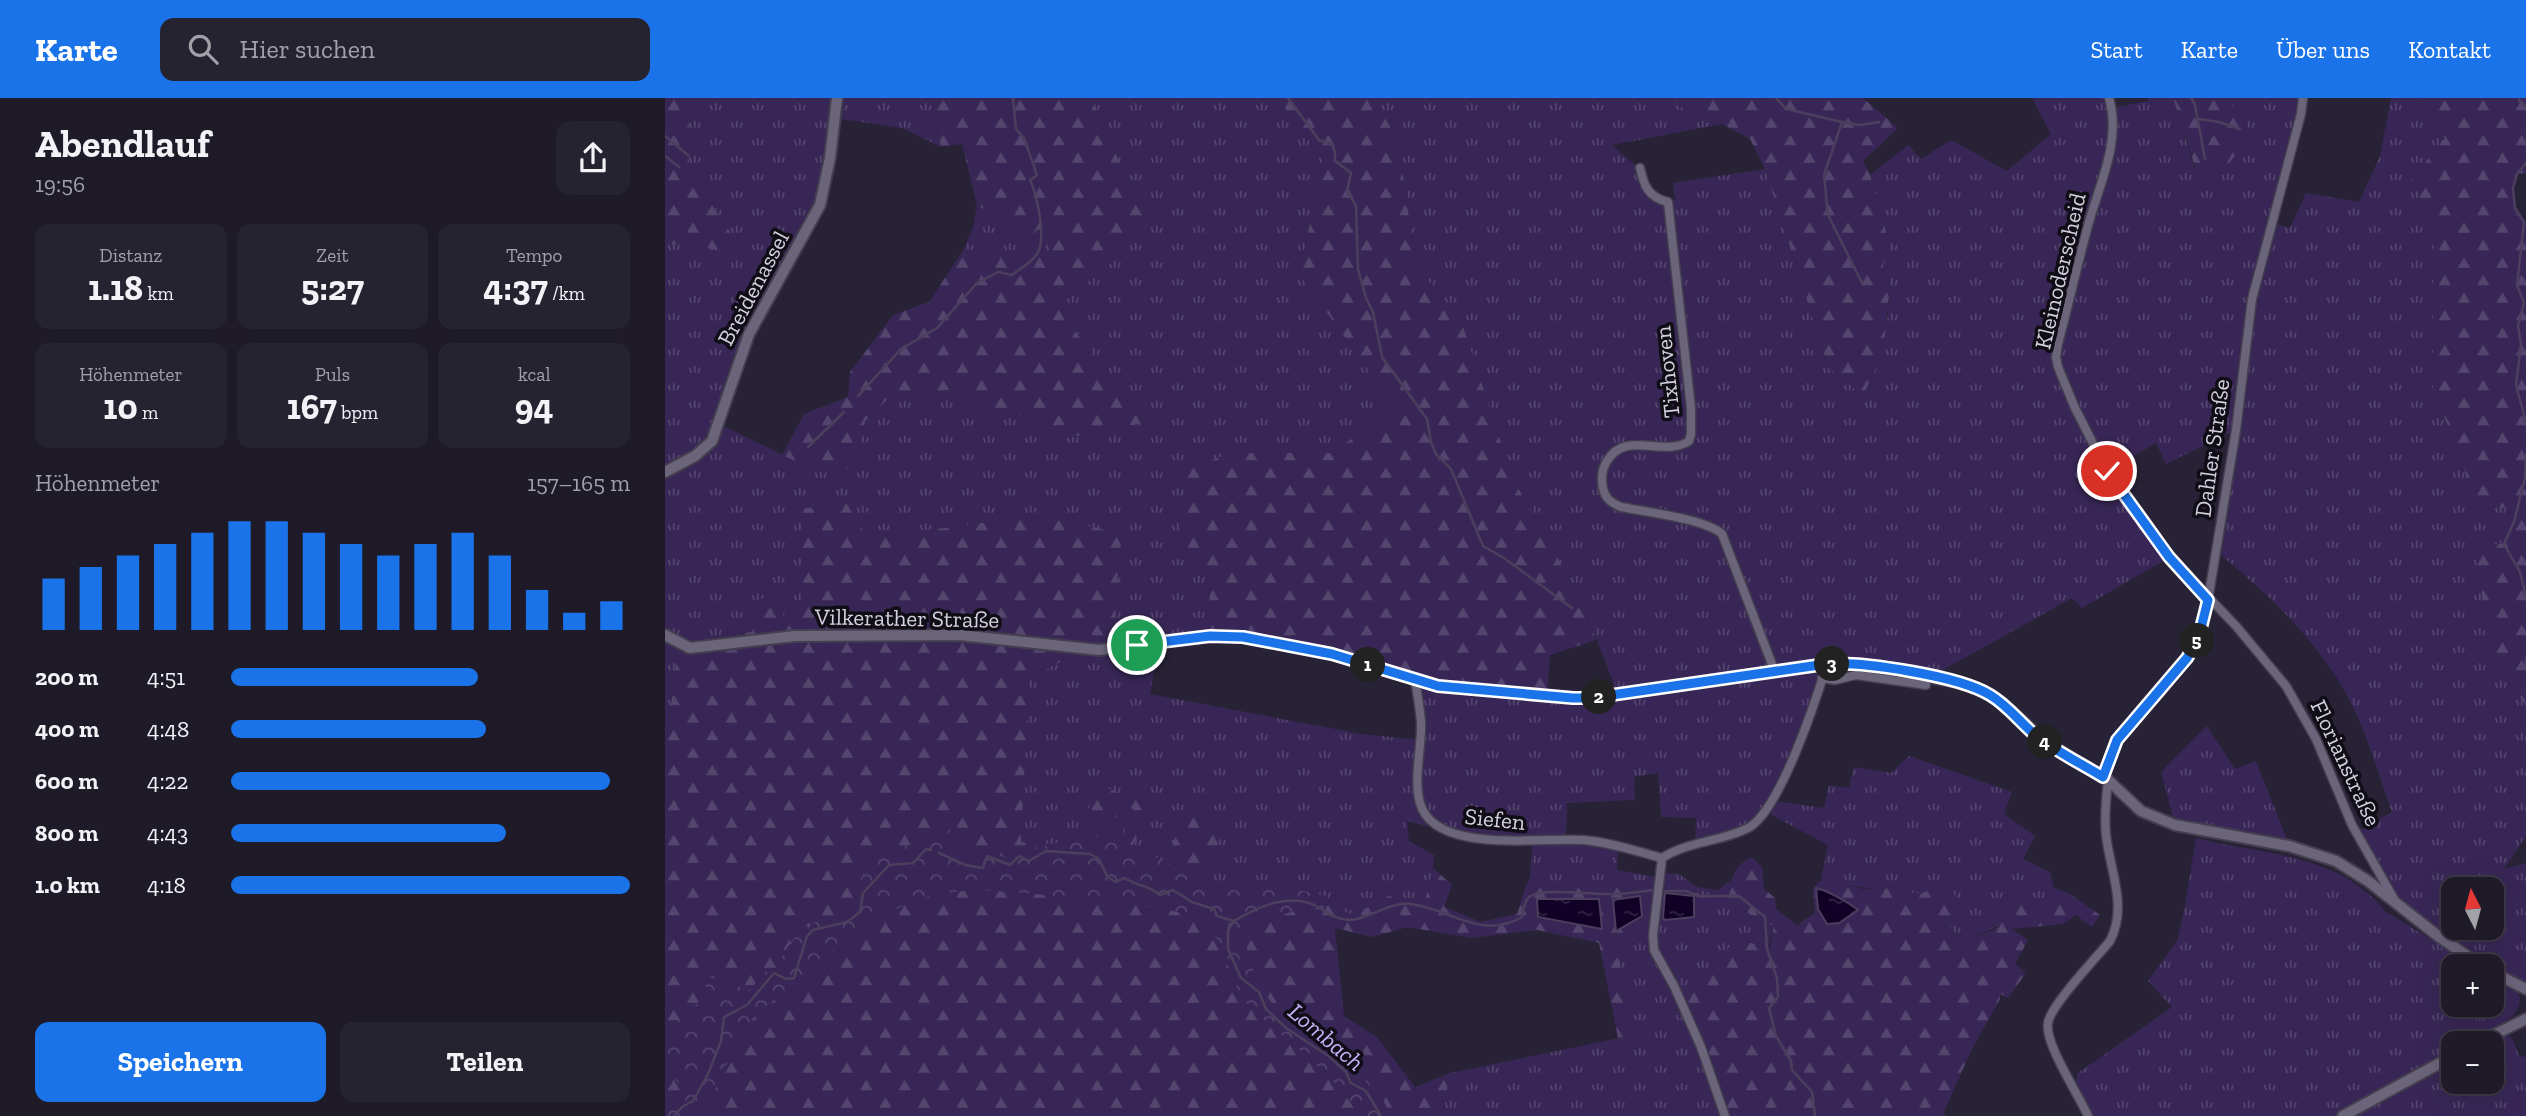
<!DOCTYPE html>
<html lang="de">
<meta charset="utf-8">
<style>
:root{--surface:#1e1a28;--page:#262330;--text:#f1f3f6;--muted:#a1a1a8;--line:#3c3845;--accent:#1a73e8}
body{margin:0;font-family:"Zilla Slab",serif;background:var(--page);color:var(--text);height:100vh;display:flex;flex-direction:column;font-size:26px;white-space:nowrap}
*{box-sizing:border-box;margin:0}
p{font-size:23px;color:var(--muted)}
.icon{flex:none;width:38px;height:38px;fill:none;stroke:currentColor;stroke-width:2;stroke-linecap:round;stroke-linejoin:round}
.map{position:relative;flex:1;overflow:hidden}
.drawer{display:flex;flex-direction:column;background:var(--surface);width:665px}
.drawer>*{flex:none}
.needle{width:46px;rotate:354deg}
.fabs{position:absolute;left:1776px;top:779px;display:grid;gap:14px}
.fabs a{display:grid;place-items:center;width:63px;height:63px;border-radius:14px;background:var(--surface);box-shadow:0 7px 28px #0002,0 0 0 2px var(--line);font-size:35px}
.pin{position:absolute;display:grid;place-items:center;width:60px;height:60px;color:#fff;margin:-30px;border:4px solid #fff;border-radius:50%;box-shadow:0 2px 7px #0007}
.km{position:absolute;width:35px;height:35px;margin:-18px;border-radius:50%;background:#222;color:#fff;font-size:19px;line-height:35px;text-align:center}
.round{display:grid;place-items:center;flex:none;width:74px;height:74px;border-radius:14px;background:var(--page)}
.head{display:flex;align-items:center;justify-content:space-between;height:119px;padding:0 35px}
h1{font-size:38px;font-weight:800;line-height:52px}
.figures{display:grid;grid-template-columns:repeat(3,1fr);gap:10px;height:119px;padding:7px 35px}
.figures div{display:grid;align-content:center;border-radius:14px;background:var(--page);text-align:center}
.figures b{font-size:35px;font-weight:800}
.figures small{font-size:19px;font-weight:400}
.figures p{font-size:19px}
.chart{height:196px;padding:14px 35px}
.chart p{display:flex;justify-content:space-between}
.chart svg{width:100%;height:126px;margin-top:7px;stroke:var(--accent);stroke-width:6}
.primary-button{display:flex;gap:14px;margin-top:auto;padding:14px 35px}
.primary-button a{flex:1;height:80px;border-radius:14px;background:var(--accent);color:#fff;font-size:28px;font-weight:800;line-height:80px;text-align:center}
.primary-button a+a{background:var(--page);color:var(--text)}
ul{padding:0 35px;list-style:none;font-size:23px}
li{display:grid;grid-template-columns:112px 84px 1fr;align-items:center;height:52px}
li i{height:18px;border-radius:9px;background:var(--accent)}
header{display:flex;align-items:center;gap:42px;box-sizing:border-box;height:98px;padding:0 35px;background:var(--accent);color:#fff}
header strong{font-size:33px}
nav{display:flex;gap:38px;margin-inline-start:auto;font-size:24px}
.search{width:490px;height:63px;background:var(--page);display:flex;align-items:center;gap:18px;box-sizing:border-box;padding:0 24px;border-radius:14px;color:var(--muted);font-size:26px}
main{display:flex;flex:1;min-height:0}
.map>svg:first-child{display:block}
.grass{fill:url(#grass-tufts);fill-rule:evenodd}
.forest{fill:url(#forest-firs);fill-rule:evenodd}
.park{fill:url(#park-crowns)}
.water{fill:url(#water-ripples);stroke:#4c3f5d;stroke-width:2}
.lines{fill:none;stroke-linecap:round;stroke-linejoin:round}
.stream{stroke:#4c3f5d;stroke-width:2.5}
.street-casing{stroke:#443e4f;stroke-width:11}
.secondary-casing{stroke:#443e4f;stroke-width:14}
.street{stroke:#6b657b;stroke-width:8}
.secondary{stroke:#6b657b;stroke-width:10}
.route-casing{stroke:#fff;stroke-width:14}
.route{stroke:#1a73e8;stroke-width:9}
.labels{text-anchor:middle;stroke-width:7;stroke-linejoin:round;paint-order:stroke}
.street-label{font-size:23px;fill:#d4d1de;stroke:#100d16}
.water-label{font-size:24px;font-style:italic;fill:#c6b1f8;stroke:#100d16}
</style>
<header>
<strong>Karte</strong>
<div class="search"><svg class="icon" aria-label="search" viewBox="0 0 24 24"><circle cx="10" cy="10" r="6"/><path d="M15 15l6 6"/></svg>Hier suchen</div>
<nav><a>Start</a><a>Karte</a><a>Über uns</a><a>Kontakt</a></nav>
</header>
<main>
<section class="drawer">
<div class="head"><div><h1>Abendlauf</h1><p>19:56</p></div><a class="round"><svg class="icon" aria-label="share" viewBox="0 0 24 24"><path d="M12 15V3M7 8l5-5 5 5M5 13v7h14v-7"/></svg></a></div>
<div class="figures">
<div><p>Distanz</p><b>1.18<small> km</small></b></div>
<div><p>Zeit</p><b>5:27</b></div>
<div><p>Tempo</p><b>4:37<small> /km</small></b></div>
</div>
<div class="figures">
<div><p>Höhenmeter</p><b>10<small> m</small></b></div>
<div><p>Puls</p><b>167<small> bpm</small></b></div>
<div><p>kcal</p><b>94</b></div>
</div>
<div class="chart"><p><span>Höhenmeter</span>157–165 m</p>
<svg viewBox="0 0 160 44" preserveAspectRatio="none"><path d="M5 44V26M15 44V22M25 44V18M35 44V14M45 44V10M55 44V6M65 44V6M75 44V10M85 44V14M95 44V18M105 44V14M115 44V10M125 44V18M135 44V30M145 44V38M155 44V34"/></svg>
</div>
<ul>
<li><b>200 m</b>4:51<i style="width:62%"></i></li>
<li><b>400 m</b>4:48<i style="width:64%"></i></li>
<li><b>600 m</b>4:22<i style="width:95%"></i></li>
<li><b>800 m</b>4:43<i style="width:69%"></i></li>
<li><b>1.0 km</b>4:18<i style="width:100%"></i></li>
</ul>
<div class="primary-button"><a>Speichern</a><a>Teilen</a></div>
</section>
<div class="map">
<svg width="1861" height="1018" viewBox="0 0 1861 1018">
<defs>
<pattern id="grass-tufts" width="24" height="20" patternUnits="userSpaceOnUse" patternTransform="scale(1.75)"><rect width="24" height="20" fill="#382756"/><path d="M3 7l-1-3M5 7V3M7 7l1-3M15 17l-1-3M17 17v-4M19 17l1-3" fill="none" stroke="#54456e"/></pattern>
<pattern id="forest-firs" width="22" height="20" patternUnits="userSpaceOnUse" patternTransform="scale(1.75)"><rect width="22" height="20" fill="#382756"/><path d="M5 1l3.5 6h-7zM16 11l3.5 6h-7z" fill="#54456e"/></pattern>
<pattern id="park-crowns" width="20" height="18" patternUnits="userSpaceOnUse" patternTransform="scale(1.75)"><rect width="20" height="18" fill="#382756"/><path d="M2 6a3 3 0 1 1 6 0M12 15a3 3 0 1 1 6 0" fill="none" stroke="#54456e"/></pattern>
<pattern id="water-ripples" width="26" height="14" patternUnits="userSpaceOnUse" patternTransform="scale(1.75)"><rect width="26" height="14" fill="#110126"/><path d="M2 4q2-2 4 0t4 0M15 11q2-2 4 0t4 0" fill="none" stroke="#332545"/></pattern>
</defs>
<rect width="100%" height="100%" fill="#282236"/>
<g class="grass">
<path d="M13,0H265L276,49L237,30L169,20L160,88L107,191L54,326L154,374L190,370L200,323L224,300L283,292L323,311L358,319L402,340L478,325L392,209L456,156L480,114L433,21L429,0H612L659,61L634,176L733,311L665,355H566L544,470L545,538L494,544L485,596L697,636L755,642L750,581L864,597L953,596L915,499L848,381L796,223L751,168L733,42L708,0H1006L1032,22L1057,26L947,47L971,68L988,103L1010,102L1008,85L1100,71L1164,271L1222,225L1225,187L1218,167L1225,148L1205,77L1243,47L1256,61L1286,42L1342,73L1386,36L1367,0H1444L1447,10L1483,3V0H1508L1530,72L1556,0H1638L1607,125L1625,130L1641,95L1694,104L1715,58L1726,0H1753L1781,41L1746,83L1769,119L1768,290L1800,372L1805,412L1845,408L1843,444L1810,452L1829,567L1861,607V738L1839,771L1861,765V886C1820,865 1772,839 1740,804L1733,806L1691,735L1727,714C1712,673 1700,628 1678,590C1647,538 1602,495 1556,457L1582,230L1566,334L1501,366L1491,345L1442,373L1505,459L1417,510L1407,500L1267,578L1162,566L1109,703L1159,710L1164,687L1184,690L1189,669L1226,675L1244,658L1347,694L1339,716L1370,738L1358,761L1385,774L1389,790L1385,805L1368,810L1302,843L1279,826L1256,796C1222,791 1189,791 1156,782L1163,747L1101,714L1091,724L1030,746L1031,720L996,719L993,675L969,679L970,702L902,705L901,742L953,749L952,772L995,780L994,794H999L1000,775L1014,776L1032,789L1053,792L1066,782L1064,801C1081,812 1089,824 1109,827L1060,1018H765L778,1013L785,975L969,937L957,891L954,849L984,794L939,788H861L865,779L868,744L803,739L742,723L744,743L769,757L768,770L760,804L724,798L688,817L619,789L562,815L493,782L460,769L427,683L421,749L355,744L364,580L401,560L413,546L446,547L456,435L371,418L203,440L136,524L119,521L96,500L92,533L13,546L0,659V139L8,146L78,154L24,72V5ZM1788,791H1827V830H1788Z"/>
<path d="M312,107L360,137L381,129L387,160L344,159L299,151L308,129Z"/>
<path d="M1542,628L1570,671L1591,663L1623,744L1578,738L1561,730L1530,728L1508,720L1496,674Z"/>
<path d="M1531,740C1599,758 1670,753 1721,814L1810,868H1788V906H1827V878C1836,883 1850,887 1854,897C1861,917 1820,939 1805,944C1800,946 1794,945 1788,945V953L1669,1018H1423L1409,991L1413,975L1507,909L1483,883L1512,843L1519,813Z"/>
<path d="M1840,936L1847,940L1854,958L1861,959V1018H1687L1788,962V984H1827V945H1821Z"/>
</g>
<g class="forest">
<path d="M0,0H13L24,4V72L79,155L7,146L0,139Z"/>
<path d="M265,0H429L433,21L480,114L456,156L392,209L478,325L402,340L358,319L323,311L283,292L224,300L200,323L190,370L154,374L117,357L139,316L183,299L185,274L228,217L264,204L299,151L344,159H387L381,129L360,137L312,107L297,46L276,49Z"/>
<path d="M612,0H708L733,42L751,168L796,222L848,381L915,499L931,542L885,557L882,598L790,591L667,556L545,538L544,470L511,460L522,371L566,355H665L732,311L634,176L659,61Z"/>
<path d="M1006,0H1198L1233,30L1198,63L1205,77L1225,148L1218,168L1225,187L1218,257L1198,297L1164,271L1100,71L1085,41L1057,26L1032,22Z"/>
<path d="M1508,0H1556L1580,16L1582,41L1560,71L1531,72Z"/>
<path d="M1753,0H1861V75L1852,76C1844,95 1849,110 1861,124V607L1829,567L1809,452L1843,444L1845,409L1805,412L1800,372L1768,290L1769,120L1745,83L1780,40Z"/>
<path d="M181,405L203,440L371,418L457,435L446,548L413,546L402,560L364,581L356,744L421,748L427,683L483,708L460,768L494,781L520,715L559,730L532,801L562,815L619,789L688,817L724,798L760,803L768,770L787,787L779,809L816,824L852,816L861,788H939L984,794V831L954,849L957,891L970,937L953,940L934,845L872,832L807,840L743,829L707,839L670,830L679,918L712,939L750,989L785,975L778,1013L765,1018H0V659L13,546L92,533L95,500L116,501L119,521L136,524V411ZM872,801H933L937,830L873,819Z"/>
<path d="M1087,759L1097,769L1099,791L1110,800L1111,811L1132,827L1150,815L1148,790L1156,782L1198,791L1219,790L1255,796L1279,787L1296,804L1279,827L1302,843L1334,829L1329,822L1342,802L1369,810L1385,805L1389,790L1404,795L1435,817L1427,829L1411,817L1398,826L1347,831L1363,842L1350,866L1361,875L1343,900L1335,896V901L1306,953L1278,1016L1282,1018H1060L1019,909L1018,896L1071,842L1105,849L1109,827C1090,824 1080,811 1064,801C1066,780 1067,769 1087,759Z"/>
</g>
<path class="park" d="M457,705L468,711L456,742L526,777L543,782L578,789L630,791L661,798L659,812L637,811L576,829V838L580,843L593,887L607,905L618,916L672,954L694,979L712,992L727,1018H694C669,973 622,945 586,910C564,888 560,842 541,827C513,806 457,807 423,802C379,797 313,787 270,797C231,806 190,832 160,858C153,864 149,871 143,878C126,895 101,902 85,924C65,953 54,988 36,1018H0V1013L21,990L0,974V924L10,926C22,912 50,899 38,877L84,892L103,872L113,869C118,854 133,830 148,825C161,820 174,817 187,812C195,801 194,783 201,771C211,751 231,752 248,746C262,741 267,731 282,730C294,740 292,757 309,761L316,752L328,753L338,759C355,749 375,751 393,744C400,740 405,735 414,735C424,734 429,740 441,739Z"/>
<g class="water">
<path d="M1151,790C1162,792 1184,805 1193,812L1174,825L1162,826L1153,811Z"/>
<path d="M1000,795L1029,798V819L1000,822L998,820Z"/>
<path d="M975,798L977,818L951,833L948,802Z"/>
<path d="M872,801H934L937,831L873,819Z"/>
</g>
<g class="lines">
<g class="stream">
<path d="M623,0L654,42L667,46L670,54V63L686,75L682,93L691,108L693,171L701,200L708,214L717,259L762,321L766,344L771,356L786,371L818,448L839,460L907,510"/>
<path d="M1111,0L1121,11L1177,24L1159,77L1163,117L1197,185"/>
<path d="M1526,0L1530,7L1540,61"/>
<path d="M1854,0V3L1861,8"/>
<path d="M1534,21L1554,24L1575,31"/>
<path d="M1177,24L1195,27L1214,24"/>
<path d="M0,38L24,58"/>
<path d="M0,58L14,69"/>
<path d="M1861,65L1852,76L1848,90L1850,110L1859,124L1852,187L1859,205L1853,228L1856,246L1851,287L1861,324"/>
<path d="M193,298L236,251L272,230L312,185L333,174L347,177C355,171 367,164 372,156C382,142 372,97 365,82L372,77L359,40L351,31L348,0"/>
<path d="M143,349L179,314"/>
<path d="M1861,357L1860,380L1849,424L1839,446L1855,474L1861,498"/>
<path d="M1861,560V566"/>
<path d="M274,755L300,767L318,770L322,758L345,767L354,758L364,763L381,753L425,756L434,761L442,778L450,784L460,780C474,790 481,785 495,797L508,792L527,804L549,811L552,818L569,823L563,832V851L576,880L594,894L601,911L621,930L665,959L681,974L686,985L701,993L716,1018"/>
<path d="M1000,793H1021L1034,798H1074L1100,819L1102,851L1112,880L1113,899L1104,910L1111,938L1126,963L1127,972L1147,994L1150,1018"/>
<path d="M569,823C593,809 622,795 649,807C661,813 669,821 683,822C701,823 722,804 745,806C785,810 815,843 857,819C858,813 859,803 864,799C876,789 932,797 948,796C961,796 974,794 987,792"/>
<path d="M9,1018L17,1009L28,1003L43,976L56,943L59,919L82,907L109,875L121,881L129,880L142,838L148,832L182,824L195,814L198,795L224,767L248,765L261,751L266,752"/>
</g>
<defs>
<g id="street">
<path d="M1444,0C1457,44 1433,89 1422,131C1412,169 1403,208 1393,246L1391,259L1393,269L1410,310L1442,373L1505,459L1571,528L1621,588L1651,641L1687,727L1729,801"/>
<path d="M975,70C979,88 983,99 1003,104L1026,310V336L1024,343C999,360 961,331 942,363C937,371 936,381 938,390C940,401 947,405 956,409C981,414 1040,421 1057,436L1110,574"/>
<path d="M1157,580L1170,582L1191,577L1261,587"/>
<path d="M750,581C752,595 755,610 756,624C757,650 748,680 755,705C769,757 877,739 918,742C944,744 971,753 997,760C1023,743 1056,744 1083,730C1115,713 1151,602 1162,566"/>
<path d="M1438,679L1452,642L1495,594L1522,560L1533,542L1543,502L1571,332L1587,201L1636,16L1638,0"/>
<path d="M997,760L988,837L989,852L1009,888L1036,949L1060,1018"/>
<path d="M1423,1018C1414,997 1379,945 1383,925C1385,908 1432,859 1445,843C1463,808 1445,773 1441,737C1439,718 1441,700 1443,682"/>
</g>
<g id="secondary">
<path d="M0,374L30,358L47,343L84,236L155,107L165,60L172,0"/>
<path d="M0,537L25,550L130,538L295,537L434,552L545,538L578,539L667,556L773,588L908,600H926L1171,565L1191,566L1292,584L1318,593L1336,604L1381,645L1443,682L1476,713L1510,727L1624,748L1671,763L1703,783L1773,838L1817,868"/>
<path d="M1827,874L1861,891"/>
<path d="M1812,945L1861,921"/>
<path d="M1678,1018L1788,958"/>
</g>
</defs>
<use href="#street" class="street-casing"/>
<use href="#secondary" class="secondary-casing"/>
<use href="#street" class="street"/>
<use href="#secondary" class="secondary"/>
</g>
<g class="lines">
<defs>
<path id="route" d="M472,547L545,538L578,539L667,556L773,588L908,600H926L1161,566C1197,563 1294,578 1325,597C1342,607 1354,623 1369,636C1390,653 1415,665 1438,679L1452,642L1522,560L1533,542L1543,502L1504,459L1442,373"/>
</defs>
<use href="#route" class="route-casing"/>
<use href="#route" class="route"/>
</g>
<g class="labels">
<g class="street-label">
<text transform="translate(1395 173) rotate(-77)" y="8">Kleinoderscheid</text>
<text transform="translate(88 190) rotate(-62)" y="8">Breidenassel</text>
<text transform="translate(1002 274) rotate(-96)" y="8">Tixhoven</text>
<text transform="translate(1547 350) rotate(-82)" y="8">Dahler Straße</text>
<text transform="translate(242 520) rotate(1)" y="8">Vilkerather Straße</text>
<text transform="translate(1681 665) rotate(65)" y="8">Florianstraße</text>
<text transform="translate(830 721) rotate(6)" y="8">Siefen</text>
</g>
<g class="water-label">
<text transform="translate(661 939) rotate(40)" y="8">Lombach</text>
</g>
</g>
</svg>
<div class="fabs">
<a><svg class="needle" viewBox="-14 -14 28 28"><path d="M0-13l5 13h-10z" fill="#e53935"/><path d="M0 13l5-13h-10z" fill="#a1a1a8"/></svg></a>
<a>+</a>
<a>−</a>
</div>
<div class="pin" style="left:472px;top:547px;background:#1e9e55"><svg class="icon" aria-label="arrive" viewBox="0 0 24 24"><path d="M6 21V4h12l-3 4 3 4H6"/></svg></div>
<div class="pin" style="left:1442px;top:373px;background:#d93025"><svg class="icon" aria-label="check" viewBox="0 0 24 24"><path d="M5 12l5 5 9-10"/></svg></div>
<b class="km" style="left:703px;top:567px">1</b>
<b class="km" style="left:934px;top:599px">2</b>
<b class="km" style="left:1167px;top:566px">3</b>
<b class="km" style="left:1380px;top:644px">4</b>
<b class="km" style="left:1532px;top:543px">5</b>
</div>
</main>
